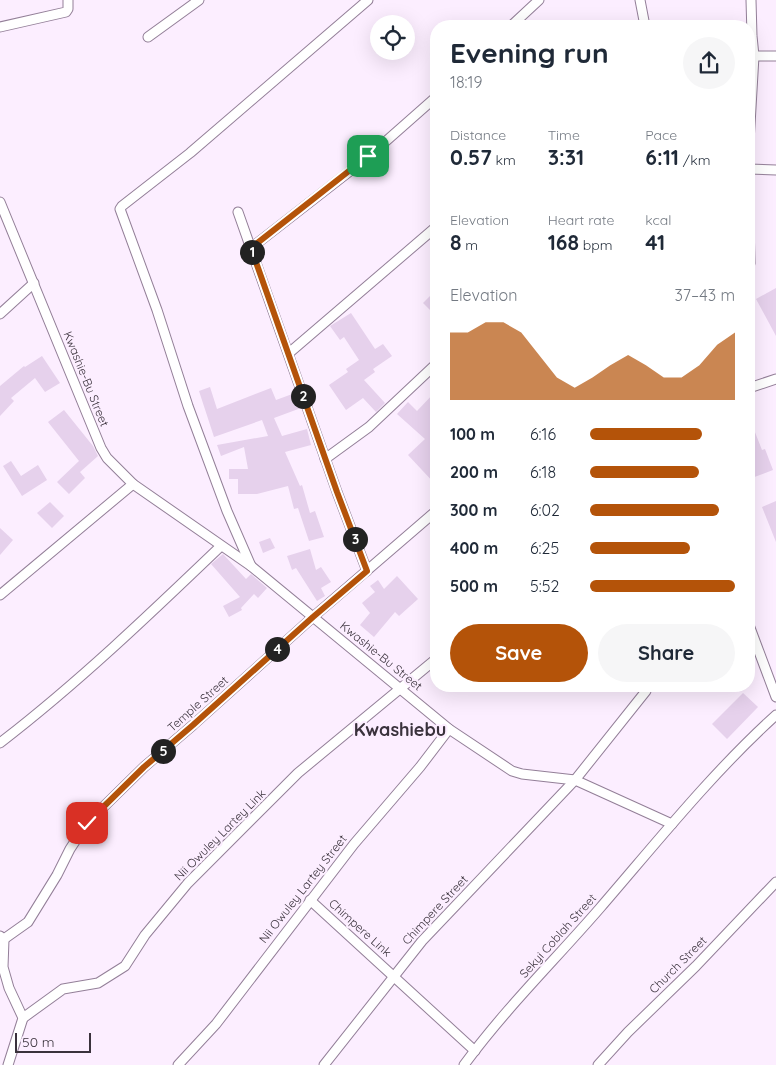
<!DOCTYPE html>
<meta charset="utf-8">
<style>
:root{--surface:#fff;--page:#f6f6f7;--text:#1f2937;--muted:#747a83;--accent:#b45309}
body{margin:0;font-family:Quicksand,sans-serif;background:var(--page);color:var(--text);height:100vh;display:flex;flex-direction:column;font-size:19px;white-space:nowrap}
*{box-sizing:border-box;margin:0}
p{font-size:16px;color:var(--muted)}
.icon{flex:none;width:28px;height:28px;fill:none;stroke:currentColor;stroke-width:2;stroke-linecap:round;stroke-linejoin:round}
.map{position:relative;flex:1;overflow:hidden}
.sheet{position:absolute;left:430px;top:20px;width:325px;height:672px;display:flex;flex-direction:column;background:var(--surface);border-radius:20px;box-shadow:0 5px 20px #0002}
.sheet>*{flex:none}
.fabs{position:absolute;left:370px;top:15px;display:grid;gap:10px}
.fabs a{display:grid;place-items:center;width:45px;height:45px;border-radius:50%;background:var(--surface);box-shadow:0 5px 20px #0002;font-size:25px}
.scale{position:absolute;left:15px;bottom:12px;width:76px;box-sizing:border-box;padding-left:5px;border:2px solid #3a323c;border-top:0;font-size:14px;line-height:18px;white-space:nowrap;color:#3a323c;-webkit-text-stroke:4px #fceeff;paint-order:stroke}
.pin{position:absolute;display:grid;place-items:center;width:42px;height:42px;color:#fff;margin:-21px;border-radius:10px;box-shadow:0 2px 8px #0006}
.km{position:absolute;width:25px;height:25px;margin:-12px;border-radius:50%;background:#222;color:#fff;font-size:14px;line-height:25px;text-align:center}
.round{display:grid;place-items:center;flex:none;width:52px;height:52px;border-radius:26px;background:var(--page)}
.head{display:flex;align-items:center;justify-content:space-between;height:85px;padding:0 20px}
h1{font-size:28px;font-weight:700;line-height:38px}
.figures{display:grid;grid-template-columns:repeat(3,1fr);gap:8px;height:85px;padding:5px 20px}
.figures div{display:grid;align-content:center}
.figures b{font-size:21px;font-weight:700}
.figures small{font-size:14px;font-weight:400}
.figures p{font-size:14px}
.chart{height:140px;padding:10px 20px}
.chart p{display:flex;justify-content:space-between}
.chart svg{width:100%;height:90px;margin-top:5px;fill:var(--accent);opacity:.7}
.primary-button{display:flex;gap:10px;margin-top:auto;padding:10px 20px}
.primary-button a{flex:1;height:58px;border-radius:30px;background:var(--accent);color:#fff;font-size:20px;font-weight:700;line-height:58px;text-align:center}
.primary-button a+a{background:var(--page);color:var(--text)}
ul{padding:0 20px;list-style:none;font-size:16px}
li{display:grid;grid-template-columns:80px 60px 1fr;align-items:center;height:38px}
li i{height:12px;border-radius:6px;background:var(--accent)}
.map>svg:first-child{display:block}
.building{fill:#e6d1ec}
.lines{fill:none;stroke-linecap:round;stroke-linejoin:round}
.minor-casing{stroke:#937f98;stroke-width:11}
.minor{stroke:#fff;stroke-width:9}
.route-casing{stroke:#fff;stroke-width:10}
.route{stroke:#b45309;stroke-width:6}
.labels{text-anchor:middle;stroke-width:4.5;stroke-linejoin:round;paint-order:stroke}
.street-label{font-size:12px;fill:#3a323c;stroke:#fceeff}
.district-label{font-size:18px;font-weight:bold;fill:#3a323c;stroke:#fceeff}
</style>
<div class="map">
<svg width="776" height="1065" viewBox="0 0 776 1065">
<rect width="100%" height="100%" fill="#fceeff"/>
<g class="building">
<path d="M776,288V336L756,299Z"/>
<path d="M436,290V316L423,303Z"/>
<path d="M351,313L375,349L383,344L392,356L373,369L375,372L364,380L385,403L376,412L363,398L346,410L329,385L348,372L346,369L359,360L344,337L340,340L330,326Z"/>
<path d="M42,356L60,383L45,392L35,378L11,398L14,401L0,416V386L24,366L25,367Z"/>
<path d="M210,387L217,409L271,388L276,400L295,393L301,408L274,418L282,436L307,429L311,445L285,452L300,486L302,485L310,513L315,511L324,537L309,541L298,508L294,509L288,486L257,494H238V479H229V469H248L244,447L221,456L217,445L268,436L262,420L214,437L199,391Z"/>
<path d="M436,391V485L408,455L425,439L397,414L408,402L417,411Z"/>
<path d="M64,410L93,446L98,456L80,472L85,478L69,494L57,482L79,461L48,422Z"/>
<path d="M749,417L762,450L765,449L773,470L749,479Z"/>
<path d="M11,461L21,476L38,465L47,480L22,496L3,466Z"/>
<path d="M776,501V542L762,507Z"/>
<path d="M50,502L64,516L52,528L37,513Z"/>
<path d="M0,528L13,540L0,555Z"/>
<path d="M270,538L275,548L263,553L259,542Z"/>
<path d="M310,549L316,570L321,567L331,582L321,588L325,596L317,601L296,568L292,570L287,556Z"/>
<path d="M223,554L246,579L251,574L267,588L258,598L254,594L241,608L242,610L229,617L223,606L240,597L211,564Z"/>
<path d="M397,576L418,599L399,616L395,612L374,637L360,625L370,613L362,603L375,592L370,586L378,580L384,589Z"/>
<path d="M743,693L758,707L727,739L712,724Z"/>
</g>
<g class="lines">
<defs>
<g id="minor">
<path d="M640,0L645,26"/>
<path d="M511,26L539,0"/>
<path d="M0,27L66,12L68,9V0"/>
<path d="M148,37L199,0"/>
<path d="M754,56H776"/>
<path d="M749,142L754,56L752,36L751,0"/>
<path d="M749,169L776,170"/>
<path d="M0,202L101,448L107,458L133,484L251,566L449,729L512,771L522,774L575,780L672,824"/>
<path d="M238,212L337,492L367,571"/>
<path d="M749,222L750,263L749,267"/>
<path d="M251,248L368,157L436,97"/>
<path d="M0,314L34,283"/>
<path d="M289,353L436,227"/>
<path d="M749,388L776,379"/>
<path d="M325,459L369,427L436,364"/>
<path d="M251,566L227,511L188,406L157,310L120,209L122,206L190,153L368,0"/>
<path d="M0,595L133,484"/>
<path d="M749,625L776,697"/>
<path d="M0,743C78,683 150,614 221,546"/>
<path d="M310,900L475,1051"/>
<path d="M0,936L4,939L3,967L9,988L23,1018L8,1065"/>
<path d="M4,939L28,922L57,875L70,849L87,823L144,767L193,725L313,617L436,511"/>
<path d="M23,1018L63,989L98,983L125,966L145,935L188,883L298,773L436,659"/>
<path d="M178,1065L216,1024L354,844L420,767L449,729"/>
<path d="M324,1065L422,941L575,780L646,691"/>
<path d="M464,1065C505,1009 555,960 600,908C657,842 712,773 776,715"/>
<path d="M598,1065L628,1032L696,966L776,882"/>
</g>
</defs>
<use href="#minor" class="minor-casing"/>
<use href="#minor" class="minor"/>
</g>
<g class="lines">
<defs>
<path id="route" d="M87,823L144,767L193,725L313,617L367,571L337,492L251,248L368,156"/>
</defs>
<use href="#route" class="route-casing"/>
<use href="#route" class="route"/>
</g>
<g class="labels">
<g class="street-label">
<text transform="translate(86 379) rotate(68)" y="4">Kwashie-Bu Street</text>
<text transform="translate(381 656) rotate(39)" y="4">Kwashie-Bu Street</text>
<text transform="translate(198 704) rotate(-42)" y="4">Temple Street</text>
<text transform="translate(220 835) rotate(-45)" y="4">Nii Owuley Lartey Link</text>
<text transform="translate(303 889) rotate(-52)" y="4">Nii Owuley Lartey Street</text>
<text transform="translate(435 910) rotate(-47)" y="4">Chimpere Street</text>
<text transform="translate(360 928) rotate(42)" y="4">Chimpere Link</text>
<text transform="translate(558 936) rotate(-48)" y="4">Sekyi Coblah Street</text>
<text transform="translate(678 965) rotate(-45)" y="4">Church Street</text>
</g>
<g class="district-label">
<text x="400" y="736">Kwashiebu</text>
</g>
</g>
</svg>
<div class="fabs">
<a><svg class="icon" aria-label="locate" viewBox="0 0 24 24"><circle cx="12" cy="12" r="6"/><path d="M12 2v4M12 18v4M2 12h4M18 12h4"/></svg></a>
</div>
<div class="scale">50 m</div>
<div class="pin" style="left:368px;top:156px;background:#1e9e55"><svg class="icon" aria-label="arrive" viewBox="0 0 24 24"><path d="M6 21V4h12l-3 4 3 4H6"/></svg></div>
<div class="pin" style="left:87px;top:823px;background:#d93025"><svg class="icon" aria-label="check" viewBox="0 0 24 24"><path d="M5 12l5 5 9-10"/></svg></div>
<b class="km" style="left:252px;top:252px">1</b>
<b class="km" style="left:303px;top:396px">2</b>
<b class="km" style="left:355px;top:539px">3</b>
<b class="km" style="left:277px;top:649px">4</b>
<b class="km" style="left:163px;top:751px">5</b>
<section class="sheet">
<div class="head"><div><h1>Evening run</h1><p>18:19</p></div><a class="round"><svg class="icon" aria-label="share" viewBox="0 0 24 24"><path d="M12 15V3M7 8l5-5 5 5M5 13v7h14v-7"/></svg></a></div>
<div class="figures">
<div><p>Distance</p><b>0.57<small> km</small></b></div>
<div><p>Time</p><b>3:31</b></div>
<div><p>Pace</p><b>6:11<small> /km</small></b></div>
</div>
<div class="figures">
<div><p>Elevation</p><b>8<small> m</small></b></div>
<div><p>Heart rate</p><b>168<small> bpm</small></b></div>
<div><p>kcal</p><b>41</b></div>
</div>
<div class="chart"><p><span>Elevation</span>37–43 m</p>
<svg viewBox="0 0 160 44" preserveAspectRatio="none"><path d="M0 44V11L10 11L20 6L30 6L40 11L50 22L60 33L70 38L80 33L90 27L100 22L110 27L120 33L130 33L140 27L150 17L160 11V44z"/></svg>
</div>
<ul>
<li><b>100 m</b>6:16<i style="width:77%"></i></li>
<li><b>200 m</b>6:18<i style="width:75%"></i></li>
<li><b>300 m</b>6:02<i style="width:89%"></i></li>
<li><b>400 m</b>6:25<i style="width:69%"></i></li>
<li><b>500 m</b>5:52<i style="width:100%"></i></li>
</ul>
<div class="primary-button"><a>Save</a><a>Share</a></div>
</section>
</div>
